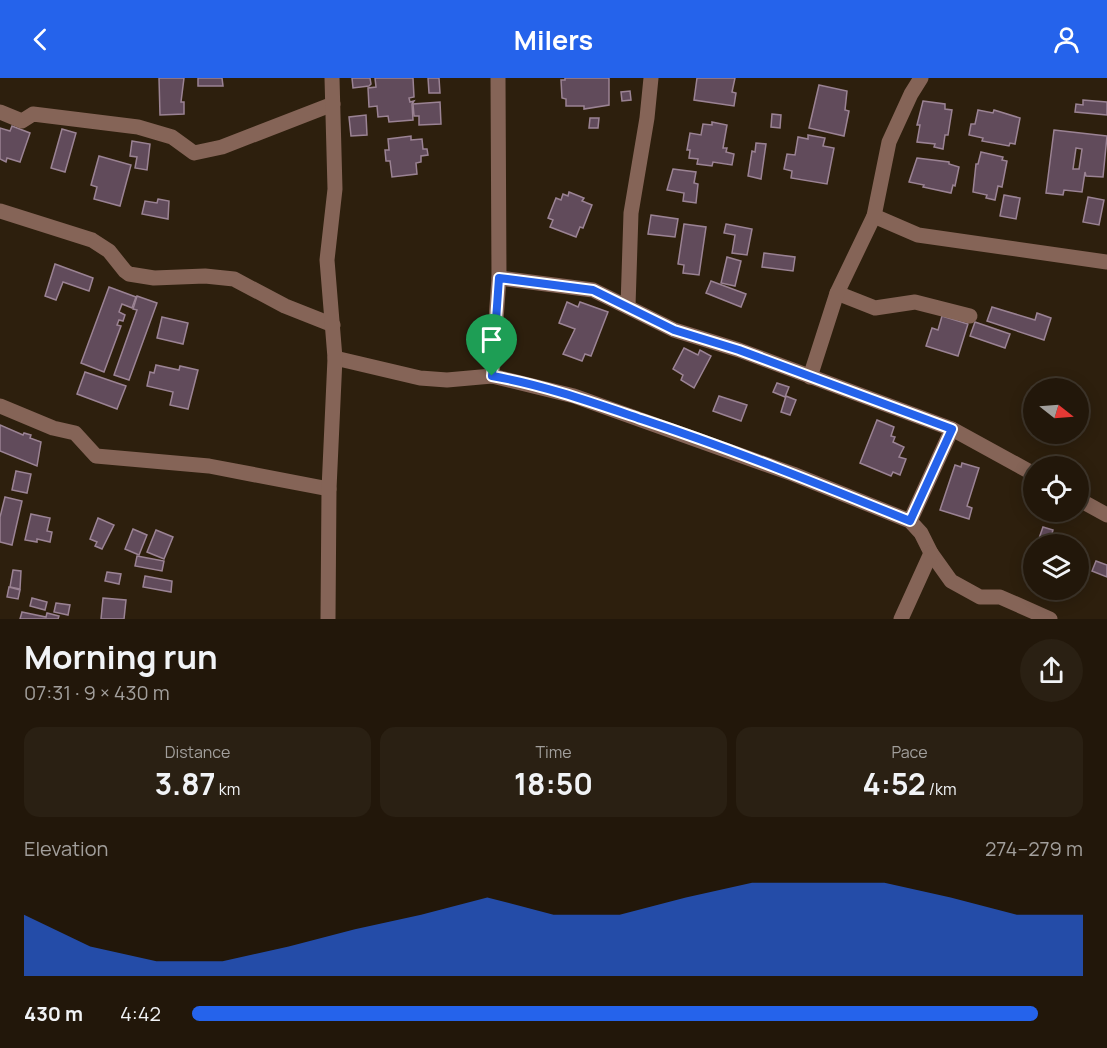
<!DOCTYPE html>
<meta charset="utf-8">
<style>
:root{--surface:#22170a;--page:#2a2013;--text:#f1f3f6;--muted:#a29f9c;--line:#3f362b;--accent:#2563eb}
body{margin:0;font-family:Manrope,sans-serif;background:var(--page);color:var(--text);height:100vh;display:flex;flex-direction:column;font-size:22px;white-space:nowrap}
*{box-sizing:border-box;margin:0}
p{font-size:20px;color:var(--muted)}
.icon{flex:none;width:33px;height:33px;fill:none;stroke:currentColor;stroke-width:2;stroke-linecap:round;stroke-linejoin:round}
.map{position:relative;height:541px;overflow:hidden}
.drawer{display:flex;flex-direction:column;background:var(--surface);flex:1}
.drawer>*{flex:none}
.needle{width:39px;rotate:107deg}
.buttons{position:absolute;left:1023px;top:300px;display:grid;gap:12px}
.buttons a{display:grid;place-items:center;width:66px;height:66px;border-radius:50%;background:var(--surface);box-shadow:0 3px 15px #0003,0 0 0 2px var(--line);font-size:30px}
.pin{position:absolute;display:grid;place-items:center;width:51px;height:51px;color:#fff;margin:-62px -26px;border-radius:50% 50% 50% 0;rotate:-45deg;box-shadow:0 0 6px #0007}
.pin .icon{rotate:45deg}
.round{display:grid;place-items:center;flex:none;width:63px;height:63px;border-radius:32px;background:var(--page)}
.overview{display:flex;align-items:center;justify-content:space-between;height:102px;padding:0 24px}
h1{font-size:33px;font-weight:700;line-height:45px}
.metrics{display:grid;grid-template-columns:repeat(3,1fr);gap:9px;height:102px;padding:6px 24px}
.metrics div{display:grid;align-content:center;border-radius:15px;background:var(--page);text-align:center}
.metrics b{font-size:30px;font-weight:700}
.metrics small{font-size:16px;font-weight:400}
.metrics p{font-size:16px}
.chart{height:168px;padding:12px 24px}
.chart p{display:flex;justify-content:space-between}
.chart svg{width:100%;height:108px;margin-top:6px;fill:var(--accent);opacity:.7}
ul{padding:0 24px;list-style:none;font-size:20px}
li{display:grid;grid-template-columns:96px 72px 1fr;align-items:center;height:45px}
li i{height:15px;border-radius:8px;background:var(--accent)}
header{display:flex;justify-content:space-between;align-items:center;height:78px;padding:0 24px;background:var(--accent);color:#fff;font-size:27px;font-weight:700}
.map>svg:first-child{display:block}
.building{fill:#614b5b;stroke:#9b8394;stroke-width:1.5;fill-rule:evenodd}
.lines{fill:none;stroke-linecap:round;stroke-linejoin:round}
.minor{stroke:#856457;stroke-width:15}
.route-casing{stroke:#fff;stroke-width:12}
.route{stroke:#2563eb;stroke-width:8}
</style>
<header><svg class="icon" aria-label="back" viewBox="0 0 24 24"><path d="M15 5l-7 7 7 7"/></svg>Milers<svg class="icon" aria-label="person" viewBox="0 0 24 24"><circle cx="12" cy="8" r="4"/><path d="M4 21q1-7 8-7t8 7"/></svg></header>
<div class="map">
<svg width="1107" height="541" viewBox="0 0 1107 541">
<rect width="100%" height="100%" fill="#2d1f0d"/>
<g class="building">
<path d="M159,0H184L181,24H184V36L160,37Z"/>
<path d="M198,0H222L223,8H198Z"/>
<path d="M352,0H370L371,6L369,8L353,10Z"/>
<path d="M375,0H413L414,19L409,20L410,24L414,23L412,26L413,42L389,44L388,38L378,39L377,28L369,29L368,10L376,9Z"/>
<path d="M428,0H439L440,15H429Z"/>
<path d="M565,0H609V27L584,31V28H566V21L562,20L561,2H565Z"/>
<path d="M697,0H735L732,14L736,15L734,28L694,22Z"/>
<path d="M819,7L847,13L845,32L849,33L844,58L809,50Z"/>
<path d="M630,13L631,22L622,23L621,14Z"/>
<path d="M1083,22L1107,24V37L1075,34L1076,26L1083,27Z"/>
<path d="M923,23L945,26V31L952,32L948,57H945L943,71L934,69L935,66L917,64L920,47H917Z"/>
<path d="M440,24L441,46L419,47V38H414L413,26Z"/>
<path d="M978,32L993,35L994,32L1020,40L1015,66L1010,65L1009,68L982,63L983,60L969,57L971,46H975Z"/>
<path d="M772,36L781,37L780,50L771,49Z"/>
<path d="M366,37L367,57L351,58L349,39Z"/>
<path d="M590,40H599L598,50H589Z"/>
<path d="M712,44L727,47L723,70H727L726,74L734,76L732,87L713,84L712,88L697,86L698,81L689,80L690,72H687L690,55L701,57L703,46L712,47Z"/>
<path d="M12,48L30,55L20,84L7,80L6,84L0,81V50L10,53Z"/>
<path d="M62,51L76,55L65,94L51,90Z"/>
<path d="M1054,52L1107,58L1103,99L1086,98L1085,94L1082,114L1064,112L1063,117L1046,115ZM1076,70L1082,71L1079,91H1073Z"/>
<path d="M808,57L825,60L823,68L834,70L827,106L791,100L792,93L784,91L787,76L795,77L798,59L808,61Z"/>
<path d="M411,58V62L422,61L423,71H427L428,77L421,78V84L416,85L417,96L392,99L390,83H386L385,72H389L388,61Z"/>
<path d="M132,63L150,66L147,92L135,90L137,79L130,78Z"/>
<path d="M756,65L766,66L761,101L748,98L752,73L755,74Z"/>
<path d="M981,74L1003,79L1002,82L1007,83L1002,109L998,108L995,122L986,120L987,117L973,114L976,86H978Z"/>
<path d="M99,78L131,87L120,128L94,121L97,109L91,107Z"/>
<path d="M917,80L949,84V86L959,89L955,108L953,107L951,115L923,109L924,107L909,104Z"/>
<path d="M673,91L696,94L694,105L698,106L696,125L683,123L684,115L667,112Z"/>
<path d="M569,114L584,120L582,123L592,127L583,150L580,149L576,159L550,149L553,142L548,140L556,120L561,122L563,116L568,118Z"/>
<path d="M1004,117L1020,120L1016,141L1000,138Z"/>
<path d="M1088,119L1104,122L1099,147L1083,144Z"/>
<path d="M158,121L169,123L168,141L142,136L145,123L157,125Z"/>
<path d="M651,137L678,141L675,159L648,156Z"/>
<path d="M684,146L706,149L699,197L683,195L684,187L678,186Z"/>
<path d="M726,146L752,151L747,177L732,175L735,157L724,155Z"/>
<path d="M764,175L795,179L793,193L762,189Z"/>
<path d="M727,179L741,183L735,208L721,205Z"/>
<path d="M55,186L93,200L89,213L63,204L56,222L45,218Z"/>
<path d="M711,203L746,216L741,229L706,215Z"/>
<path d="M109,209L136,219L132,230L122,226L119,234L125,237L123,243L119,242L117,247L121,248L104,294L81,285Z"/>
<path d="M137,218L157,225L129,302L114,297L137,232L133,231Z"/>
<path d="M567,224L578,229L580,224L608,234L591,278L585,276L582,283L563,276L575,251L559,245Z"/>
<path d="M992,229L1035,242L1037,235L1051,240L1044,262L987,243Z"/>
<path d="M942,238L968,246L958,278L926,268L932,250L938,252Z"/>
<path d="M162,239L188,245L183,266L157,260Z"/>
<path d="M975,244L1010,256L1005,270L970,258Z"/>
<path d="M684,270L698,277L700,272L711,278L694,310L681,302L683,297L673,291Z"/>
<path d="M156,287L179,292L180,288L198,292L188,331L170,327L173,314L147,308L150,294L154,295Z"/>
<path d="M85,294L126,308L117,331L77,316Z"/>
<path d="M777,305L789,309L785,319L773,314Z"/>
<path d="M719,318L747,327L741,343L713,333Z"/>
<path d="M786,318L796,322L790,337L781,334Z"/>
<path d="M877,342L894,349L891,358L895,359L893,364L904,369L899,379L906,381L900,397L893,394L891,398L860,385Z"/>
<path d="M0,347L23,357L24,355L31,357L30,360L41,364L37,388L0,373Z"/>
<path d="M962,385L979,390L967,428L972,430L969,441L940,432L955,387L961,389Z"/>
<path d="M16,393L31,396L27,415L12,412Z"/>
<path d="M5,419L22,423L12,467L0,464V439Z"/>
<path d="M31,436L50,440L47,453L52,454L50,464L37,461V464L25,462Z"/>
<path d="M98,440L114,447L102,471L95,468L97,464L90,461Z"/>
<path d="M1043,449L1053,452L1049,466H1037Z"/>
<path d="M133,451L147,457L139,477L125,471Z"/>
<path d="M156,452L173,459L164,481L147,474Z"/>
<path d="M137,478L164,483L162,493L135,488Z"/>
<path d="M1096,483L1107,487V499L1092,493Z"/>
<path d="M13,492L21,493L20,511L10,509Z"/>
<path d="M107,494L121,496L119,506L105,503Z"/>
<path d="M145,498L172,503L171,514L143,509Z"/>
<path d="M9,509L20,512L18,521L7,519Z"/>
<path d="M32,520L47,524L45,532L30,528Z"/>
<path d="M103,520L126,522L124,541H101Z"/>
<path d="M56,525L70,527L68,537L54,534Z"/>
<path d="M22,534L46,539L47,535L59,538L58,541H20Z"/>
</g>
<g class="lines">
<g class="minor">
<path d="M0,34L22,43L33,36L138,49L172,59L194,75L222,69L333,26"/>
<path d="M0,133L92,162L109,173L125,193L129,196L154,200L205,198L234,201L285,228L333,247"/>
<path d="M874,138L918,157L1107,184"/>
<path d="M499,200L593,212L674,252L739,272L952,351L1034,396"/>
<path d="M837,215L875,230L915,224L970,238"/>
<path d="M628,228L631,135L647,40L651,0"/>
<path d="M335,280L420,300L447,302L492,298L574,318L793,396L910,443L921,455L931,475L951,503L980,519H1000L1050,541"/>
<path d="M492,298L499,200L498,0"/>
<path d="M810,299L837,215L874,138L889,64L911,16L921,0"/>
<path d="M0,328L53,350L75,355L96,378L209,388L329,411"/>
<path d="M1078,421L1107,437"/>
<path d="M910,443L952,351"/>
<path d="M328,541L329,411L335,280L327,182L335,111L332,0"/>
<path d="M901,541L931,475"/>
</g>
</g>
<g class="lines">
<defs>
<path id="route" d="M499,200L593,212L674,252L739,272L952,351L910,443C821,407 732,371 641,341C591,324 543,307 492,298Z"/>
</defs>
<use href="#route" class="route-casing"/>
<use href="#route" class="route"/>
</g>
</svg>
<div class="buttons">
<a><svg class="needle" viewBox="-14 -14 28 28"><path d="M0-13l5 13h-10z" fill="#e53935"/><path d="M0 13l5-13h-10z" fill="#a29f9c"/></svg></a>
<a><svg class="icon" aria-label="locate" viewBox="0 0 24 24"><circle cx="12" cy="12" r="6"/><path d="M12 2v4M12 18v4M2 12h4M18 12h4"/></svg></a>
<a><svg class="icon" aria-label="layers" viewBox="0 0 24 24"><path d="M12 4l9 5-9 5-9-5zM3 14l9 5 9-5"/></svg></a>
</div>
<div class="pin" style="left:492px;top:298px;background:#1e9e55"><svg class="icon" aria-label="arrive" viewBox="0 0 24 24"><path d="M6 21V4h12l-3 4 3 4H6"/></svg></div>
</div>
<section class="drawer">
<div class="overview"><div><h1>Morning run</h1><p>07:31 · 9 × 430 m</p></div><a class="round"><svg class="icon" aria-label="share" viewBox="0 0 24 24"><path d="M12 15V3M7 8l5-5 5 5M5 13v7h14v-7"/></svg></a></div>
<div class="metrics">
<div><p>Distance</p><b>3.87<small> km</small></b></div>
<div><p>Time</p><b>18:50</b></div>
<div><p>Pace</p><b>4:52<small> /km</small></b></div>
</div>
<div class="chart"><p><span>Elevation</span>274–279 m</p>
<svg viewBox="0 0 160 44" preserveAspectRatio="none"><path d="M0 44V19L10 32L20 38L30 38L40 32L50 25L60 19L70 12L80 19L90 19L100 12L110 6L120 6L130 6L140 12L150 19L160 19V44z"/></svg>
</div>
<ul>
<li><b>430 m</b>4:42<i style="width:95%"></i></li>
</ul>
</section>
